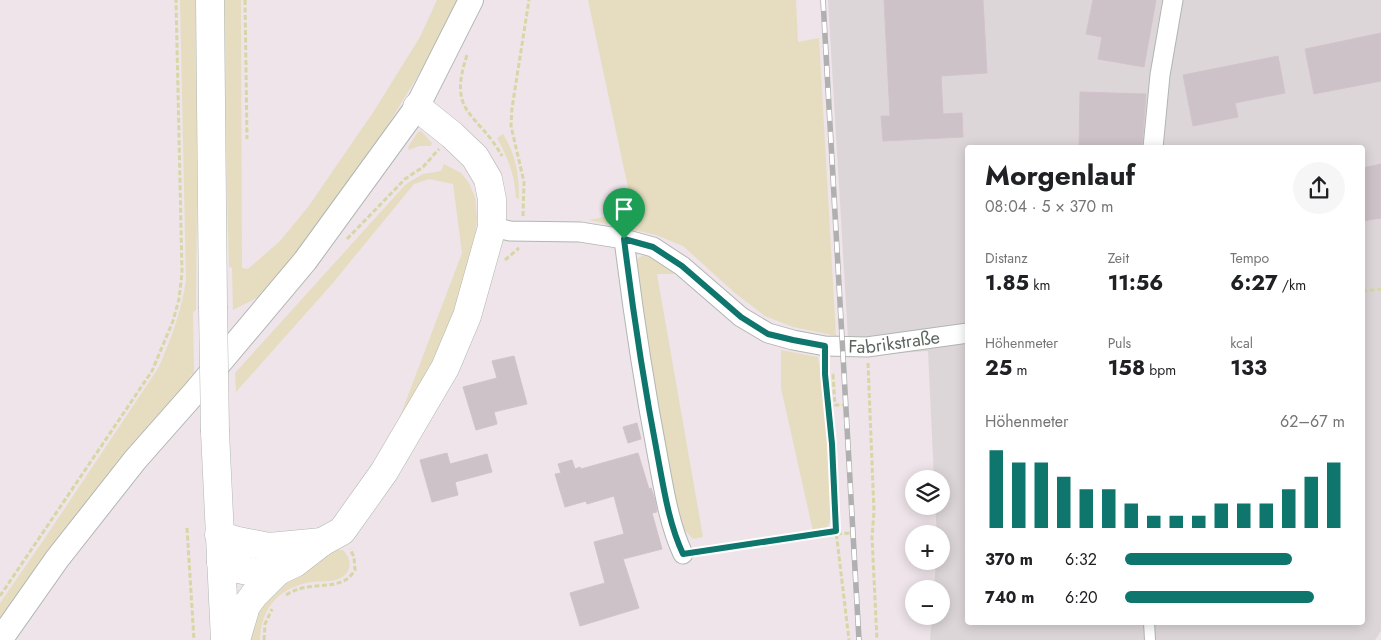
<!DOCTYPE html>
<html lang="de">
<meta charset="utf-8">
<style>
:root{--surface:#fff;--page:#f6f6f6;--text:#202124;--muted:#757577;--accent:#0f766e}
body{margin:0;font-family:Jost,sans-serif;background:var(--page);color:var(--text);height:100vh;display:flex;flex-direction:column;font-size:19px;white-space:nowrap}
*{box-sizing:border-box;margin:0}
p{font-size:16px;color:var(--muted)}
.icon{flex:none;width:28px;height:28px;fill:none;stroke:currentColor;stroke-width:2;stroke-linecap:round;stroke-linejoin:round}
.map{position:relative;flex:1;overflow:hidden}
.drawer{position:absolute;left:965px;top:145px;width:400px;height:480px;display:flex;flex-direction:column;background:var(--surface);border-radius:5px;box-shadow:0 2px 12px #0003}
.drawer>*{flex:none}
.tools{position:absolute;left:905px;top:470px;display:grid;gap:10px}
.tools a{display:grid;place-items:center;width:45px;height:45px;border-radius:50%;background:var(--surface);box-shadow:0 2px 12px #0003;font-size:25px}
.pin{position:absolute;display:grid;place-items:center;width:42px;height:42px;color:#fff;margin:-51px -21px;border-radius:50% 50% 50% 0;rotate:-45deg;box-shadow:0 0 5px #0007}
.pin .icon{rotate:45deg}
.round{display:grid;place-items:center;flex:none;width:52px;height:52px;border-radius:26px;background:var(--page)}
.overview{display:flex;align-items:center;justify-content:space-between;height:85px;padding:0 20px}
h1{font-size:28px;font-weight:700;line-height:38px}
.stats{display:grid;grid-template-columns:repeat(3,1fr);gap:8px;height:85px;padding:5px 20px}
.stats div{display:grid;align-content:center}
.stats b{font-size:21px;font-weight:700}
.stats small{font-size:14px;font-weight:400}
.stats p{font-size:14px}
.chart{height:140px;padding:10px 20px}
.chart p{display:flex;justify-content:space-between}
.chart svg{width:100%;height:90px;margin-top:5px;stroke:var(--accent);stroke-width:6}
ul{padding:0 20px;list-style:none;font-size:16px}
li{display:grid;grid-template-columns:80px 60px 1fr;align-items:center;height:38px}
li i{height:12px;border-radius:6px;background:var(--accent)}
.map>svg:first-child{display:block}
.industrial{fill:#ddd6d9;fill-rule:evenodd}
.green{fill:#e6ddc1}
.building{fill:#ccc2c8;stroke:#d3c2cc}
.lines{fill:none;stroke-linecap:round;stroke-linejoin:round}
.service-casing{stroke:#b0b6b2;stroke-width:12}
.minor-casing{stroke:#b0b6b2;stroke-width:21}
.tertiary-casing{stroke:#b0b6b2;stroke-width:26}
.secondary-casing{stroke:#afb7b2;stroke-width:29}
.path{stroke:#d6d7a4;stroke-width:3;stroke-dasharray:5 2.5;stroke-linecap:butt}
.service{stroke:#fff;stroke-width:10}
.minor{stroke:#fff;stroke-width:19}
.tertiary{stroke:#fff;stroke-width:24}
.secondary{stroke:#fff;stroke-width:28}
.rail-casing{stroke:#afb0af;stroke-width:5.5}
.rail{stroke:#fff;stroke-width:4;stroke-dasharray:11;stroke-linecap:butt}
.secondary-bridge-casing{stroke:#afb7b2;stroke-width:29;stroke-linecap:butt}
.secondary-bridge{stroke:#fff;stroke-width:28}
.route-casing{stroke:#fff;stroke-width:10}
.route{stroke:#0f766e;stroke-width:6}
.labels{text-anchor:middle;stroke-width:4;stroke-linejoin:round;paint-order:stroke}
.street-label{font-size:18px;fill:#5c645f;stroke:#fff}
</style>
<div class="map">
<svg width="1381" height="640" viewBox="0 0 1381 640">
<rect width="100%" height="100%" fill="#eee4e9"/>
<path class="industrial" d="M828,0H1381V631L1375,640H930L932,616H941V589H934L936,561H941V534H937L935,506H941V479H934L928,351L873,355H849ZM968,148H1362V622H968Z"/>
<g class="green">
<path d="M180,0H199L196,310L193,312L194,374L191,375L189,385L0,627V603L43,541L159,367C171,339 181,312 186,281Z"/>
<path d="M222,0H241L242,268L248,269L280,241L308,207L374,111L420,37L437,0H459L433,51L375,146L306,246L261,296L233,310L232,268L229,267Z"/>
<path d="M588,0H796L798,42L819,38L836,336L793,327L765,316L735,293L683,246L656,235L589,220L633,211Z"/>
<path d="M421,131L432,143L431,146H419L409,150L408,147L418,132Z"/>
<path d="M503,134C516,155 519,174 519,199L516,198C515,176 508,158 497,138Z"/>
<path d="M444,164L461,173L469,183L475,197L477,218L474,248L444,349L396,427L462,253L453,184L429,179L414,184L332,284L236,392L235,373L406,184L423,174L441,171Z"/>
<path d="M648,255L678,274H657L703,537L693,539L683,528L676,524L634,268C637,258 638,256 648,255Z"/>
<path d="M781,350L818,357L825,396L831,519L827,528L813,531L781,388Z"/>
<path d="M336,550H343C354,561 351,576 336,580C328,582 320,581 312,582C280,587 261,607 260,640H248L263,595Z"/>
</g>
<g class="building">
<path d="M884,0H983L987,73L941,76L943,114L962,113L963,137L883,141L881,116H890Z"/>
<path d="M1093,0H1156L1144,67L1098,59L1102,37L1086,34Z"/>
<path d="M1381,33V81L1314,94L1305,49Z"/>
<path d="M1278,56L1285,93L1235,103L1238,117L1193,126L1183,75Z"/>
<path d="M1080,92L1146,94L1142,148H1079Z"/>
<path d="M1381,164V218L1362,221V168Z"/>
<path d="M514,356L527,404L494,412L497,424L476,430L463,387L497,378L492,361Z"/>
<path d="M637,423L641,439L628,443L623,427Z"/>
<path d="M447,453L450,464L487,454L492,472L455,482L458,495L432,502L420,460Z"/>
<path d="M638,453L649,489L651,488L655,500L657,512L652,513L662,549L623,559L639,608L580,626L570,593L605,583L594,542L624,534L614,496L587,504L586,501L565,507L555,474L561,473L558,464L572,460L575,469L580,467L581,469Z"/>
</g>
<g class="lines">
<defs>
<path id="service" d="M1149,622L1150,640"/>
<g id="minor">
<path d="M1153,148L1160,75L1173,0"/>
<path id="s1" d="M492,227L510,231L580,232L624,239L653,247L682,266L741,317L768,333L793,340L825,346L867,347L968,333"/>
<path d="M624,239C633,312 644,385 658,458C664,490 669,524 683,554"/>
</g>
<path id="tertiary" d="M0,640L57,559L135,460L195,392L305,261L417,107L471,0"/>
<g id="secondary">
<path d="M210,0L213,306"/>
<path d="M215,432L225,640"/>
<path d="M219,535L238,541L269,547L322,542"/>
<path d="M221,562L239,569L257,573L278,571L295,563L322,542L342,531L384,472L445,368L467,316L492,227V199L488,179L475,157L452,135L417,107"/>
<path d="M236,640L246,606L254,595L278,571"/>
</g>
</defs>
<use href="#service" class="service-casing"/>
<use href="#minor" class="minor-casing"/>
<use href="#tertiary" class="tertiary-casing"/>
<use href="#secondary" class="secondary-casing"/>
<g class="path">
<path d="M245,0L247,139"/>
<path d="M467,55C447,115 477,111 502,156"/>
<path d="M523,216L524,182L511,126L512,108L529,0"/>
<path d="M347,239L405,179L423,167L439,149"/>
<path d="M505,260L519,248"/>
<path d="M1362,291L1381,289"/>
<path d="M825,362L832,445L836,531L849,640"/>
<path d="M868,363L874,512L872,537L877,640"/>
<path d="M825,374L833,375L835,405H843"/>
<path d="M187,528L194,640"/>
<path d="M837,534L850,533"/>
<path d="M698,551L836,531"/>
<path d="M286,595C307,581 330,590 347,579C350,577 353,573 355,570L354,557L350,549"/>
<path d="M0,596L152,371L173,321L179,299L182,273L176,0"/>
<path d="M264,640L265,624L272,609"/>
</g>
<use href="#service" class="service"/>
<use href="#minor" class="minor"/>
<use href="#tertiary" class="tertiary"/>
<use href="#secondary" class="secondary"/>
<defs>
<path id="rail" d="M823,0L859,640"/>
</defs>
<use href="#rail" class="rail-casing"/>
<use href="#rail" class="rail"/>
<defs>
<path id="secondary-bridge" d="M213,306L215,432"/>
</defs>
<use href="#secondary-bridge" class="secondary-bridge-casing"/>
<use href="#secondary-bridge" class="secondary-bridge"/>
</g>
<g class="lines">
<defs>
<path id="route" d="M624,239L653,247L682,266L741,317L768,334L793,340L825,346V374L832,444L836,531L683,554C669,524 664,490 658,458C644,385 633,312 624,239Z"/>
</defs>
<use href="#route" class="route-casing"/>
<use href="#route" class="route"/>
</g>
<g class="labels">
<g class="street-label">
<text dy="6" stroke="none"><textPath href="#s1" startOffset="435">Fabrikstraße</textPath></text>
</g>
</g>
</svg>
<div class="tools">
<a><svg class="icon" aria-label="layers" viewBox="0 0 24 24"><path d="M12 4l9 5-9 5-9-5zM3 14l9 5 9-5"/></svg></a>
<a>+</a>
<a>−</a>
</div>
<div class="pin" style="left:624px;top:239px;background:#1e9e55"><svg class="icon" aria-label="arrive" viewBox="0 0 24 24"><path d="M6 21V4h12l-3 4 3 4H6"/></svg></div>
<section class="drawer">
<div class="overview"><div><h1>Morgenlauf</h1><p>08:04 · 5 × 370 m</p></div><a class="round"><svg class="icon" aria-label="share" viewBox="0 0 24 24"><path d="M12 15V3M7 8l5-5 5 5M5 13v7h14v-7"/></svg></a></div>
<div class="stats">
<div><p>Distanz</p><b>1.85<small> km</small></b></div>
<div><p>Zeit</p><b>11:56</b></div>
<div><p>Tempo</p><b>6:27<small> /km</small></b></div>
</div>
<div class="stats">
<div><p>Höhenmeter</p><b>25<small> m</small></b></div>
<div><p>Puls</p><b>158<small> bpm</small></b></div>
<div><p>kcal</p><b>133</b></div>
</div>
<div class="chart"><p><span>Höhenmeter</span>62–67 m</p>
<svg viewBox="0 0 160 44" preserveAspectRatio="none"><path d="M5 44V6M15 44V12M25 44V12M35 44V19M45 44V25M55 44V25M65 44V32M75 44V38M85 44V38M95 44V38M105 44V32M115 44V32M125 44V32M135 44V25M145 44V19M155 44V12"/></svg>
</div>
<ul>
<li><b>370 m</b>6:32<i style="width:76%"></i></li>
<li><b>740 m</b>6:20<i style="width:86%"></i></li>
</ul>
</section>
</div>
